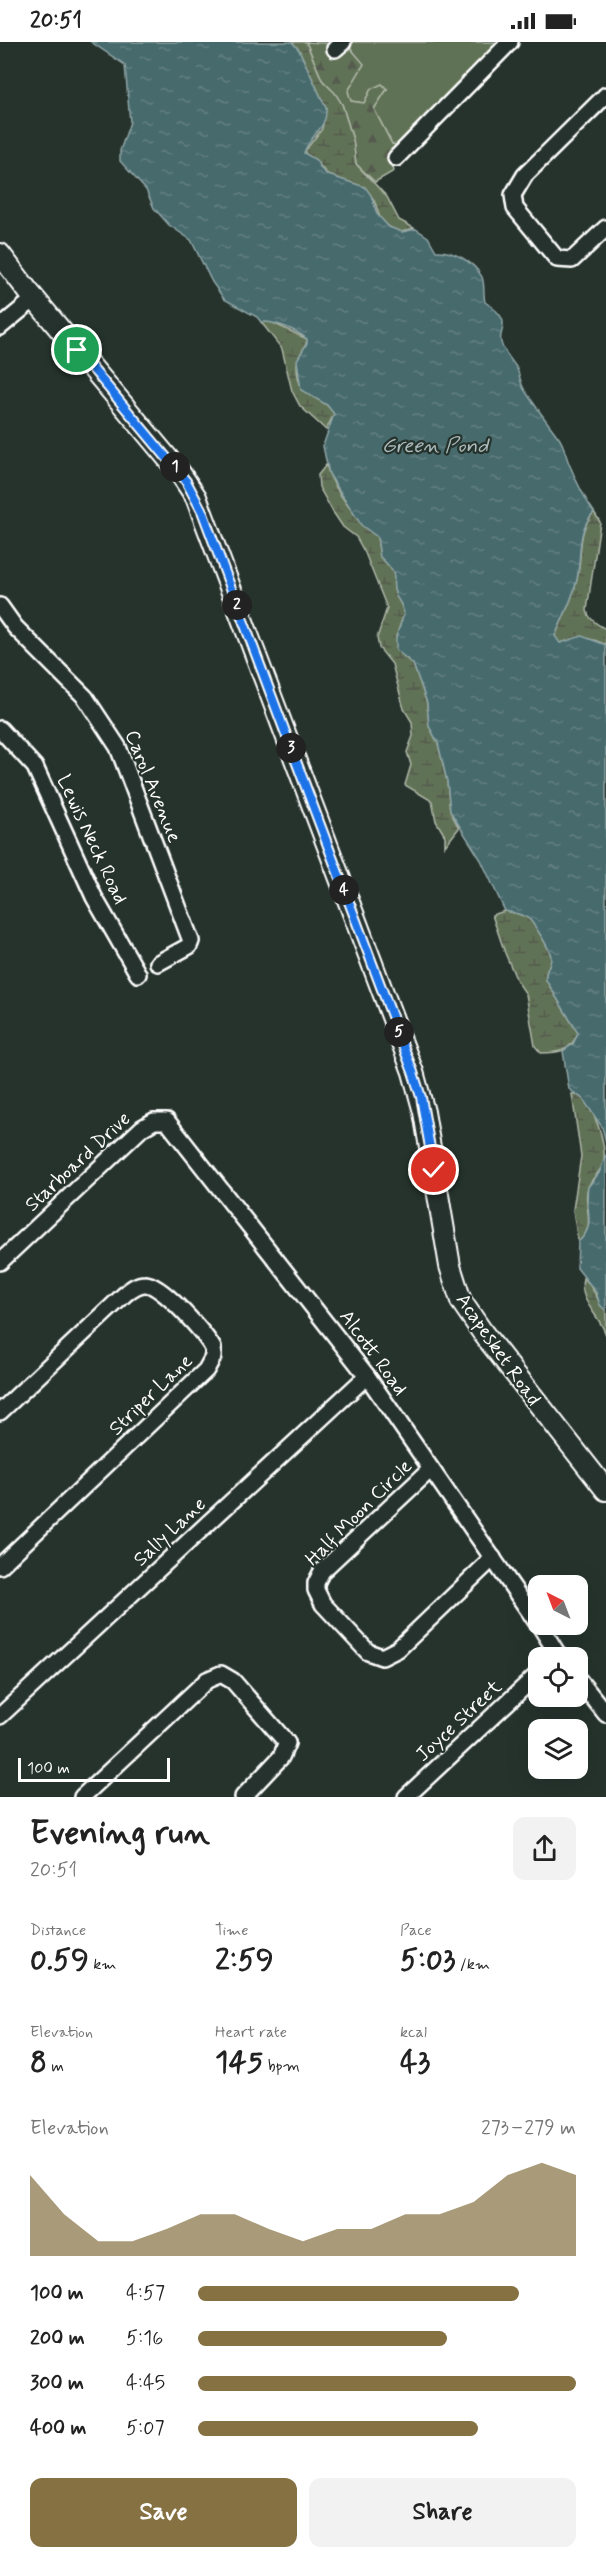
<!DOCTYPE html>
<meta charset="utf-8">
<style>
:root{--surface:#fff;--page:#f2f2f2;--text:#222;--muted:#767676;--accent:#857141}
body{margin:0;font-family:Mynerve,sans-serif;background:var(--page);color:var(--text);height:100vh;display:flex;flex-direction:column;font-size:22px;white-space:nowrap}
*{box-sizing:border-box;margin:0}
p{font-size:20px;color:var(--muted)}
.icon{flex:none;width:33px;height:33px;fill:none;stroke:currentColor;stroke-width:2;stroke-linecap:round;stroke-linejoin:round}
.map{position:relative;height:1755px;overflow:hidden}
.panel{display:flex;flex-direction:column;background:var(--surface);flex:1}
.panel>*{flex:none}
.needle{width:39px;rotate:318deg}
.tools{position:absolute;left:528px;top:1533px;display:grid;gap:12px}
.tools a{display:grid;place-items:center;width:60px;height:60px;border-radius:12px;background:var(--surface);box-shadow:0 6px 24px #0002;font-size:30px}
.scale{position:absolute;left:18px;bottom:15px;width:152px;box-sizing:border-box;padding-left:6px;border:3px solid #fff;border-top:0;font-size:16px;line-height:21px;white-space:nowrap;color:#fff;-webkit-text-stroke:4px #26332d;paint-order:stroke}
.pin{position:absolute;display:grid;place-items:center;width:51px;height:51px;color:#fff;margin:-26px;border:3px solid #fff;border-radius:50%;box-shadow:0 2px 6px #0007}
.km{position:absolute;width:30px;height:30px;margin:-15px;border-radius:50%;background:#222;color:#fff;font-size:16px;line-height:30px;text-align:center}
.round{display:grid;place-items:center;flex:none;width:63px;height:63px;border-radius:12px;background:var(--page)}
.head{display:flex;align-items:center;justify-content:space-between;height:102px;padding:0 30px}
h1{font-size:33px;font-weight:700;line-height:45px}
.stats{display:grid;grid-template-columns:repeat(3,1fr);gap:9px;height:102px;padding:6px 30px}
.stats div{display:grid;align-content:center}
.stats b{font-size:30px;font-weight:700}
.stats small{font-size:16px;font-weight:400}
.stats p{font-size:16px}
.chart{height:168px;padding:12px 30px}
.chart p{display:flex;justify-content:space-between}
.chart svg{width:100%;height:108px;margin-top:6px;fill:var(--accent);opacity:.7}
.cta{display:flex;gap:12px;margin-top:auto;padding:12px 30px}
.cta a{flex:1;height:69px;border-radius:12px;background:var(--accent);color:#fff;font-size:24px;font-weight:700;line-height:69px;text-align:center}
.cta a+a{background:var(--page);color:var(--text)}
ul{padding:0 30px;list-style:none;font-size:20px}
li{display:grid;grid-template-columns:96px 72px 1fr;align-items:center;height:45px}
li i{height:15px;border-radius:8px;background:var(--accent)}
.status{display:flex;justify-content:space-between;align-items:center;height:42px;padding:0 30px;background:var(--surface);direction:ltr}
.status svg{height:16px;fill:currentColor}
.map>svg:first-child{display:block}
.green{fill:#617254;stroke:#b0b8aa;stroke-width:1.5}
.forest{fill:url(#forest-firs);stroke:#b0b8aa;stroke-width:1.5}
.wetland{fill:url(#wetland-marsh);stroke:#b0b8aa;stroke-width:1.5}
.water{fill:url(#water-ripples);stroke:#91a6a7;stroke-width:1.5}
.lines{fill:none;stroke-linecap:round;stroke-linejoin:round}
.minor-casing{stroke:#fff;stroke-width:20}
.major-casing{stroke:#fff;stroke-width:24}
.minor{stroke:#26332d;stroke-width:15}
.major{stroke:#26332d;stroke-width:20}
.route-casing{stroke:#fff;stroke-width:12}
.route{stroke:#1a73e8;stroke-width:8}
.labels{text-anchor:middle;stroke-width:4.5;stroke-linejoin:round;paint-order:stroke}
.street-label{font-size:20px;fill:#fff;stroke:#26332d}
.water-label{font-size:21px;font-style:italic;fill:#acbcbd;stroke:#26332d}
</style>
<div class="status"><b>20:51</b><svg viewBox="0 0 49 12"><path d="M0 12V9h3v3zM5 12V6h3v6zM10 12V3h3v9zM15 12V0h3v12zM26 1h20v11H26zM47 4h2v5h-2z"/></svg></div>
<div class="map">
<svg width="606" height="1755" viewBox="0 0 606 1755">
<defs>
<pattern id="forest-firs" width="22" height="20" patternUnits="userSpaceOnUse" patternTransform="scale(1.5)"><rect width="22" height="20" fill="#617254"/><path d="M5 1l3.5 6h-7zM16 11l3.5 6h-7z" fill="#545b4f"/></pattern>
<pattern id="wetland-marsh" width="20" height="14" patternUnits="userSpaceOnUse" patternTransform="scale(1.5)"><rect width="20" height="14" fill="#617254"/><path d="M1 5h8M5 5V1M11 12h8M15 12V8" fill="none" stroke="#545b4f"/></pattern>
<pattern id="water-ripples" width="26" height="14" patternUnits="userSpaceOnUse" patternTransform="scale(1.5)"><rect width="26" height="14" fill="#476a6d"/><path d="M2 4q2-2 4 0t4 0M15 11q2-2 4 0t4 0" fill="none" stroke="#638083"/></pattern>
</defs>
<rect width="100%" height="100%" fill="#26332d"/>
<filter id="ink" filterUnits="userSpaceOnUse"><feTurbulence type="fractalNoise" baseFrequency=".0167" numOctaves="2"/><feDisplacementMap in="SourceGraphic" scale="12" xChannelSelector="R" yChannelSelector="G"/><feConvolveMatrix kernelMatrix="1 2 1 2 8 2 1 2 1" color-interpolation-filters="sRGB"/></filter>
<g filter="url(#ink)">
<path class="green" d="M350,0H504L401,104L392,102L374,67L387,47H371L364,61L350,59L348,49L363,22L347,2Z"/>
<path class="forest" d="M306,0L347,2L364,22L348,49L351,59L364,61L371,47L382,42L387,47L374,67L392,102L401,104L390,115L394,129L375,140L356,122L353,98L342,62L322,38Z"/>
<g class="wetland">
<path d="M292,0H306L322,38L335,51L342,62L353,98L356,122L387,155L399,178L414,186L402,190C369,181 384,165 368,150C357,140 345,140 331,134C322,130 321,123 315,118C311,115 307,114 304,110L322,87L326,66L299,8Z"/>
<path d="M261,280H271L307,297C307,306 297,313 297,323C297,362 321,349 334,372L326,388L300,364L292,349L282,307Z"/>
<path d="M326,423C334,449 357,478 377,495L380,515C404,537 388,535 396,554C400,561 403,564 404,572L396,595L404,615L413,622L420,641L427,661L429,684L438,701L447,739L450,769L459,786L445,804V794L436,779L432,759L405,743L411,723L407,710L413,694L412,680L404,667L392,622L379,606L377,596L387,566L365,511L356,495L343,485L333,470L319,445L318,433Z"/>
<path d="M594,470L600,480L587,568C588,577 598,583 606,587V603C588,593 578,597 560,601L556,599L555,594C563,576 573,556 577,537C583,513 576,490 594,470Z"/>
<path d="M505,869C514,871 520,871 528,876C533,880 552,909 551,916C551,924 544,928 546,938L578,991C571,1009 559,1011 541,1011L535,1004L526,952L517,939L505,911L492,873Z"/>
<path d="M572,1052H577C595,1065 606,1099 604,1121C600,1131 588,1139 587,1149C584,1169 597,1184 578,1200L573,1168L581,1114Z"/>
<path d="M583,1236C595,1246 596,1258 606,1269V1293C600,1273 578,1260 583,1236Z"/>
</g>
<g class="water">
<path d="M91,0H292L299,8L326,66C328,87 309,93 304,111L316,118L321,127L328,133L365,145L371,153L377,172L389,185L402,190L416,187L428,195L436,209C453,208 474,220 482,235C485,243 483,252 485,260C519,283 493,287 503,306C507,313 512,319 516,325C520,332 520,341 524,347C535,364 547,380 559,396C565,404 566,417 571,426C577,441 585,457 594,470C576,489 582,513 577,537C573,557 563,575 555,594L560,601L582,594L606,603V1100L602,1085L583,1057L569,1047L563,1009L573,1002L578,991L546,938C544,929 551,924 551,916C552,909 533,880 528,876C520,871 514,871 505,869L481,818L450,769L447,739L438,701L429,684L427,661L420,641L413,622L396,608V595L404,572C403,564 400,561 396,554C388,535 404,537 380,515L377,495L361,483L329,432L323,404L334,372L327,363L301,348L297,318L307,301V297C296,288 275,279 261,280L257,275L224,257L212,240L191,198L169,183L154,166L146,148L120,119V109L130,80L125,23Z"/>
<path d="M606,1113V1269L600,1263L596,1250L577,1226L578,1200C598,1183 584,1166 588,1145L599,1131Z"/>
</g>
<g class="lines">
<defs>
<g id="minor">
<path d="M335,7L343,0"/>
<path d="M606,53L525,133L513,153L515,166L557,217L572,218L606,186"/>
<path d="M396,116L510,0"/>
<path d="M0,285L34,257"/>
<path d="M0,564L15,585L85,655L118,705L191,899L189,904L158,921"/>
<path d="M0,687L35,725L94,855L138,932"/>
<path d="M0,1220L142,1086L154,1079H167L367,1334L538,1582"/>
<path d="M0,1370L124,1253C130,1248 136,1242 145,1242C161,1241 204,1291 213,1306V1315L206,1328L0,1524"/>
<path d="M431,1427L322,1529L316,1541V1548L323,1562L368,1610L382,1615L398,1607L493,1516"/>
<path d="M539,1582L560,1616"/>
<path d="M578,1637L606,1672"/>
<path d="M0,1674L367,1334"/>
<path d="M82,1755L207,1638L221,1632L233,1639L287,1701L281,1715L243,1755"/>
<path d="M406,1755L538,1632"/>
</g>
<path id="major" d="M0,212L28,249L180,431L196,455L413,1030L424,1070L450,1224L461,1259L483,1291L606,1448"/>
</defs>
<use href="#minor" class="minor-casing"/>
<use href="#major" class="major-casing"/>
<use href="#minor" class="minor"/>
<use href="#major" class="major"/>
</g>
</g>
<g class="lines" filter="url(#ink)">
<defs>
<path id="route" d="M77,308L186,439L202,469L413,1030L421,1055L434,1128"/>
</defs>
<use href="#route" class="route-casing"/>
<use href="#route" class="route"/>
</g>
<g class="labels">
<g class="street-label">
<text transform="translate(154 744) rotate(68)" y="7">Carol Avenue</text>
<text transform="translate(93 797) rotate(65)" y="7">Lewis Neck Road</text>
<text transform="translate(77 1119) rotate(-43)" y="7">Starboard Drive</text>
<text transform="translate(499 1307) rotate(55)" y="7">Acapesket Road</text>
<text transform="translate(374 1310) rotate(54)" y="7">Alcott Road</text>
<text transform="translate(150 1352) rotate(-44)" y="7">Striper Lane</text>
<text transform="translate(358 1470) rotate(-45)" y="7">Half Moon Circle</text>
<text transform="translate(169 1489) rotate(-43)" y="7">Sally Lane</text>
<text transform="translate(458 1678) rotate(-43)" y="7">Joyce Street</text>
</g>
<g class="water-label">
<text x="435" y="410">Green Pond</text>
</g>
</g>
</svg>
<div class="tools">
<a><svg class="needle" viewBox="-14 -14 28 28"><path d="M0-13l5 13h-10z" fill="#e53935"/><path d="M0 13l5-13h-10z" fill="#767676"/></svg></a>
<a><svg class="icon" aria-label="locate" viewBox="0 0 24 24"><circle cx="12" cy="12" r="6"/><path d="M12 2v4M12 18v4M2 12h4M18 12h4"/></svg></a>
<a><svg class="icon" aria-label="layers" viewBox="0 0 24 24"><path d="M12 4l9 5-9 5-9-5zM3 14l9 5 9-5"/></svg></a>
</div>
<div class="scale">100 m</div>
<div class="pin" style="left:77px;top:308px;background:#1e9e55"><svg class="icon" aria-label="arrive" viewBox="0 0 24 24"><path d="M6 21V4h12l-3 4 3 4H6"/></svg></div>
<div class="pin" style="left:434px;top:1128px;background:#d93025"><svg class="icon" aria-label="check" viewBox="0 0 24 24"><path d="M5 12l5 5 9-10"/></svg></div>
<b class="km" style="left:175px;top:425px">1</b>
<b class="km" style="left:237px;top:563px">2</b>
<b class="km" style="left:291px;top:706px">3</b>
<b class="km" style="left:344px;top:848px">4</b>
<b class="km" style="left:399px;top:990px">5</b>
</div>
<section class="panel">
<div class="head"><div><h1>Evening run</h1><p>20:51</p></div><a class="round"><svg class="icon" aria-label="share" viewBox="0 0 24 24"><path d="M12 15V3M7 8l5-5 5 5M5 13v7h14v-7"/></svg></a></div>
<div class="stats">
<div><p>Distance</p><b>0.59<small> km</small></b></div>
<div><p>Time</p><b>2:59</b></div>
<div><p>Pace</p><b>5:03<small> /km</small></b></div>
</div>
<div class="stats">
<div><p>Elevation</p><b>8<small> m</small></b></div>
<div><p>Heart rate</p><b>145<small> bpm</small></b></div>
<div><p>kcal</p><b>43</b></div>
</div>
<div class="chart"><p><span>Elevation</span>273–279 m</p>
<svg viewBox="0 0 160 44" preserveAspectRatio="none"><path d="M0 44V11L10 27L20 38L30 38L40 33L50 27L60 27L70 33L80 38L90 33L100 33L110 27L120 27L130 22L140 11L150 6L160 11V44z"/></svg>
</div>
<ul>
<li><b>100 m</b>4:57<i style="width:85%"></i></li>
<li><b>200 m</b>5:16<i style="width:66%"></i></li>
<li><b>300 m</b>4:45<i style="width:100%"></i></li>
<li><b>400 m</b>5:07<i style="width:74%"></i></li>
</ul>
<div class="cta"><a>Save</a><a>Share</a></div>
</section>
